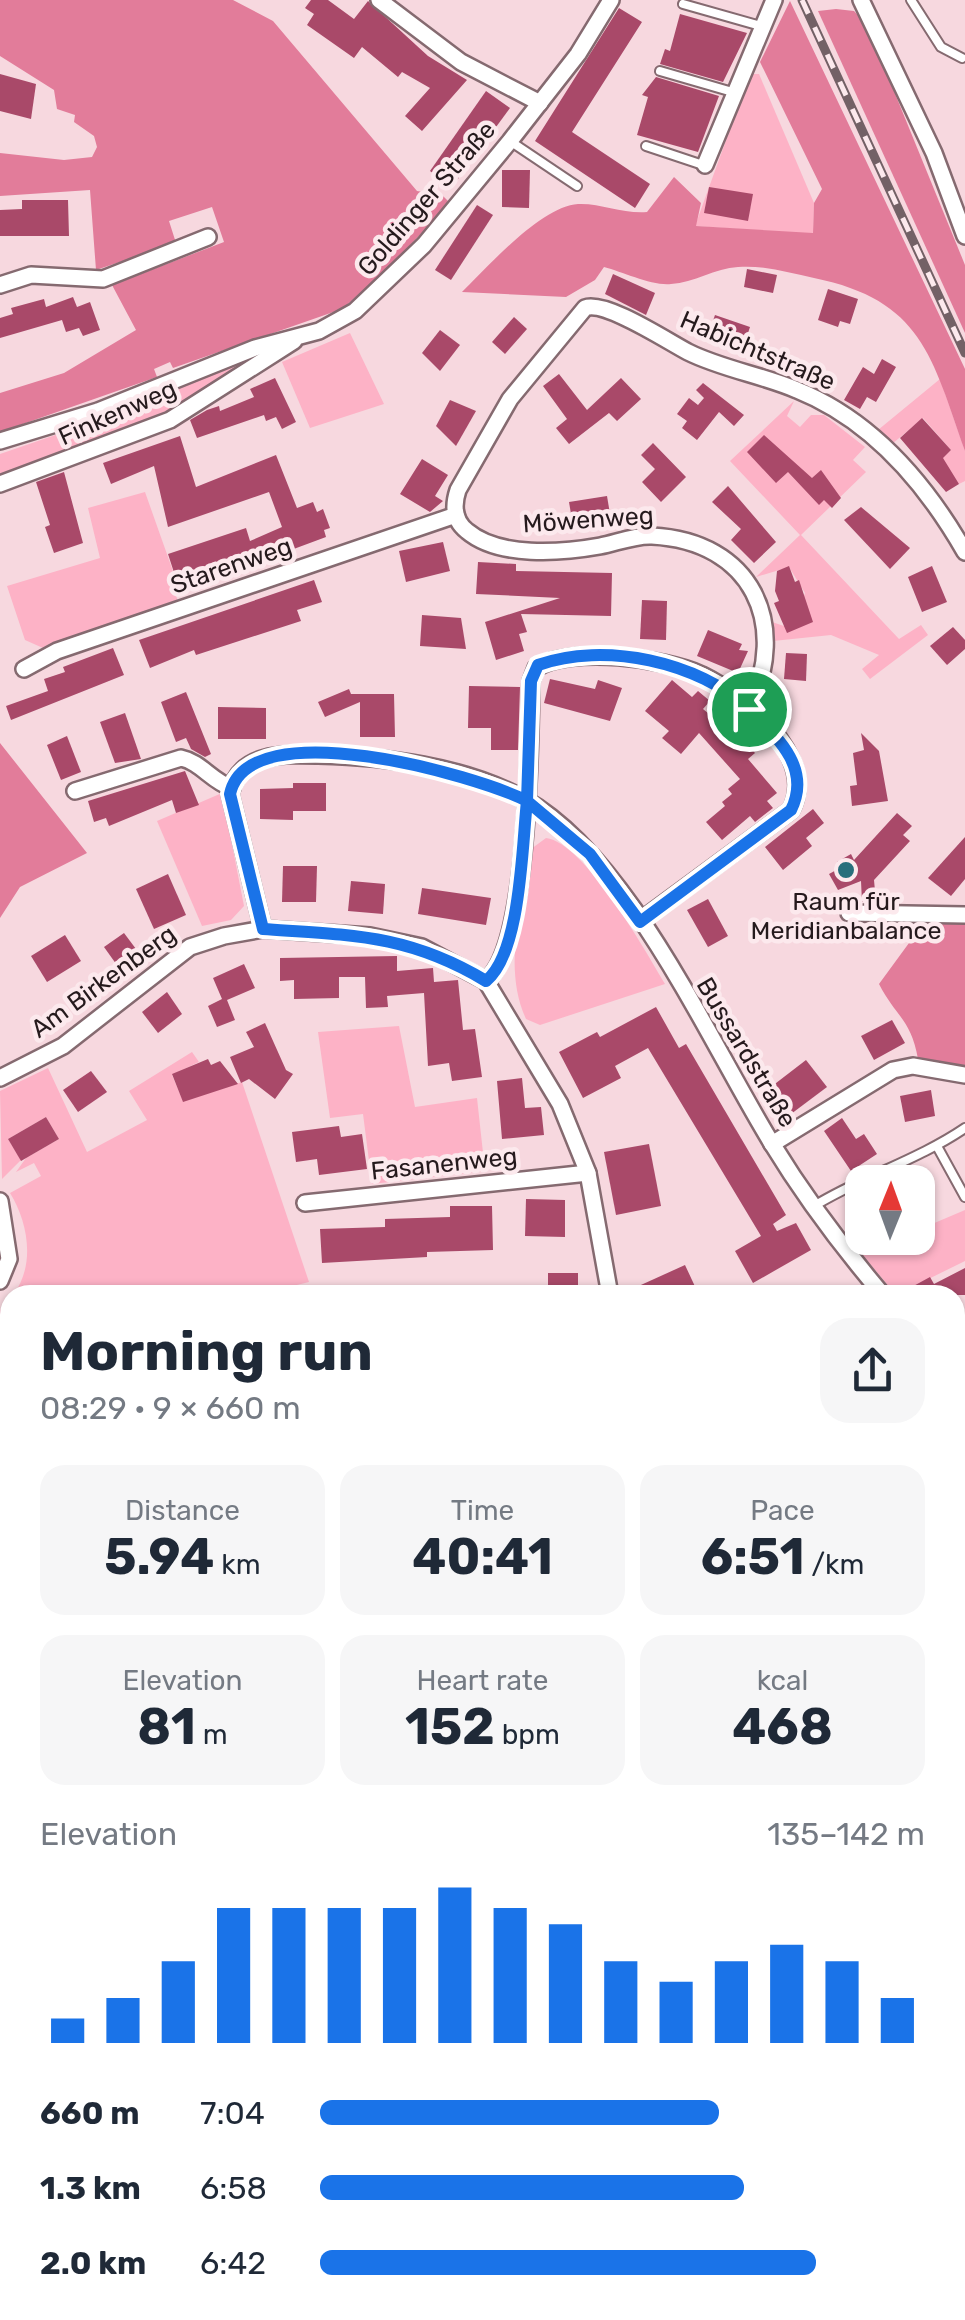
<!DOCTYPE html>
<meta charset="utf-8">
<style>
:root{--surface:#fff;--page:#f6f6f7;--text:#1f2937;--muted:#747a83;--accent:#1a73e8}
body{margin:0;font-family:Rubik,sans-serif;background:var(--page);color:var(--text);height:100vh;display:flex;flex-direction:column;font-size:38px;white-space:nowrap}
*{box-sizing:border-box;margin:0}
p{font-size:32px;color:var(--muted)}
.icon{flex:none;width:55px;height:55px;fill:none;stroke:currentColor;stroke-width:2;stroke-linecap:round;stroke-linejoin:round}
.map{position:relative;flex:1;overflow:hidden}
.side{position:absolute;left:0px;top:1285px;width:965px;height:1035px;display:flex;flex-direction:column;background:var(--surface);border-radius:30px 30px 0 0;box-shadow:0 2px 8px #0004}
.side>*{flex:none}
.needle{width:65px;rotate:1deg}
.controls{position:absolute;left:845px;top:1165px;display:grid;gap:20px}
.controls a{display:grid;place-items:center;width:90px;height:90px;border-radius:20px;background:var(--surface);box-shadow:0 2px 8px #0004;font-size:50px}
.pin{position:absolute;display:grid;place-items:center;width:85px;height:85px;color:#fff;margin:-42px;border:5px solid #fff;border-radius:50%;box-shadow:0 2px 10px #0007}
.round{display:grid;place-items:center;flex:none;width:105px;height:105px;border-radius:30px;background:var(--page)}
.summary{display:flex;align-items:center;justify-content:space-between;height:170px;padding:0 40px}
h1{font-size:55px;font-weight:700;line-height:75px}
.stats{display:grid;grid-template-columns:repeat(3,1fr);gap:15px;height:170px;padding:10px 40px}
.stats div{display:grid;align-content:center;border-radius:25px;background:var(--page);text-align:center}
.stats b{font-size:50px;font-weight:700}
.stats small{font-size:28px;font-weight:400}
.stats p{font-size:28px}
.chart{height:280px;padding:20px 40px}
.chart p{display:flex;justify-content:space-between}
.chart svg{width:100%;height:180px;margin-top:10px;stroke:var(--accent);stroke-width:6}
ul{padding:0 40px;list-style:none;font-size:32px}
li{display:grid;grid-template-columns:160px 120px 1fr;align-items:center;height:75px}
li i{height:25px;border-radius:12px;background:var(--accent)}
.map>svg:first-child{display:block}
.green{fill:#fdb2c6}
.forest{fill:#e27c9a}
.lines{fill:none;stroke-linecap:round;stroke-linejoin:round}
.stream{stroke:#f38ba9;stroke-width:5}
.building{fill:#a94969}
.lane-casing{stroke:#856a70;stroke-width:12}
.street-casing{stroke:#856a70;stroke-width:20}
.lane{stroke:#fff;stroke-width:8}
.street{stroke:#fff;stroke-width:15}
.rail-casing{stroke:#736166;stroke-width:9}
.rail{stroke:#fce9ed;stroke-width:5;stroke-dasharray:15;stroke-linecap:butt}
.route-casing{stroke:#fff;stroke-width:20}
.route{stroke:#1a73e8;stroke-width:12}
.poi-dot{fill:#286f7c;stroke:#fce9ed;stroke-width:4}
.labels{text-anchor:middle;stroke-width:9;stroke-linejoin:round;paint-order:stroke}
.street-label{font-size:25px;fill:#251a1d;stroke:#fce9ed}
.poi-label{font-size:25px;fill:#251a1d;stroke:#fce9ed}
</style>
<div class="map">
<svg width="965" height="2320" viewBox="0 0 965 2320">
<rect width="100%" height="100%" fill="#f7d8df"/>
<g class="green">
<path d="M750,74H759L814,203L813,234L695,226Z"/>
<path d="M350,333L384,404L310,428L282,362Z"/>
<path d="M274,350L144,424L0,475V454L105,418L228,364Z"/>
<path d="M940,379L965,451V481L959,484L941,459L951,450L923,418L892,444L878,430Z"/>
<path d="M794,401L787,416L800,427L811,415H824L865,447L853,460L866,472L801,535L899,639L921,625L928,635L870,679L862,669L879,655L831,635L773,641L772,622L784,626L794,622L805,593L789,567L756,577L800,535L730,461Z"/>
<path d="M145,492L180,591L175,593L178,601L43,648L25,640L7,586L100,558L88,508Z"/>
<path d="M222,793L244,906L231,920L202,926L157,821Z"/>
<path d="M546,838C585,843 645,950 665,984L540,1025L526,1019C502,967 522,904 531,849Z"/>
<path d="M399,1026L415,1107L477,1098L485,1171L372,1184L363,1114L330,1118L318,1032Z"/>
<path d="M192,1052L199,1062L172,1075L183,1101L242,1082L309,1282L256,1295H13C36,1265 28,1222 10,1193L41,1176L34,1163L16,1172L26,1158L59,1139L46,1117L8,1139L21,1160L2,1179L0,1091L48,1068L87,1152L147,1120L129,1091Z"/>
<path d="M965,1210V1261L896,1295L861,1253L898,1238H918V1230Z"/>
<path d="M10,1299V1443L0,1451V1310Z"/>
<path d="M10,1659V1924L0,1920V1696L4,1695L0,1663Z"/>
<path d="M960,1919L965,1927V2023L955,2027V1920Z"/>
<path d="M0,2058L10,2066V2282L3,2310L130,2318L240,2314L256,2310H401L382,2320H0Z"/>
<path d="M517,2310H658L652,2320H498Z"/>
</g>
<g class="forest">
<path d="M0,0H233L273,21L417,191L442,195L450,203L381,276L342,309L173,368L170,362L154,369L157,377L0,432V393L64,373L136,330L112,285L224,242L212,207L169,221L176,243L96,270L90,190L0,196V153L64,160L92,157L97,147L94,136L74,122L75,115L57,109L54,90L0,56Z"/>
<path d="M790,1L965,369V451C932,357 922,300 814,278C789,273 765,265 738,267C715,268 694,283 671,284C652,286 623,272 604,267L595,280L566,297L462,292C487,267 542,206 578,204C601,203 623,214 647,212L674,177L701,203L696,226L813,233L814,203L822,189L760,62Z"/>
<path d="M836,9L854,11L867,25L965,265V333L818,11Z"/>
<path d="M0,743L87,853L20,887L0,918Z"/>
<path d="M905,915H965V1068L918,1059C911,1019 896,1017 879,984L909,943Z"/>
<path d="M955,2128L965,2131V2320H652L658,2310H768L773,2317L783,2310H955Z"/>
<path d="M401,2310H517L498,2320H382Z"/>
</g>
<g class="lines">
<g class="stream">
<path d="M955,2141H965"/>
<path d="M449,2320L467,2310"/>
</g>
</g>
<g class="building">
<path d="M311,0H328L354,19L368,1L428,56L467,80L422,131L405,116L430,88L402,72L398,77L362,47L354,58L307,25L314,14L305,8Z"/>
<path d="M619,8L642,22L572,132L650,184L635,208L535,141Z"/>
<path d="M680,14L747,33L723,82L660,64L665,49L670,51Z"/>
<path d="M0,74L36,84L31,119L0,111Z"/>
<path d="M656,77L719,96L698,152L637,135L648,97L642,95Z"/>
<path d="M486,91L510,108L452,187L430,171Z"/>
<path d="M502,170H530L529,208L502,207Z"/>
<path d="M709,187L753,194L748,221L704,213Z"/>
<path d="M22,200H68L69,236H0V210L22,209Z"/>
<path d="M477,205L493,215L451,280L435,270Z"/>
<path d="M747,269L777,275L773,293L744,287Z"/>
<path d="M613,274L655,293L646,315L605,294Z"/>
<path d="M828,289L858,299L850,324L840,321L838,327L818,320Z"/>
<path d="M73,297L77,307L90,302L100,330L83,336L79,328L66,332L62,320L0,338V318L13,314L11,308L44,299L46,307Z"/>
<path d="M715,315L750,327L743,348L708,335Z"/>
<path d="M514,317L527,329L505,354L492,342Z"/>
<path d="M440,330L460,345L440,371L422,353Z"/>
<path d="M882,359L896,367L876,402L867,397L860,409L844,400L863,367L874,374Z"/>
<path d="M559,374L587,410L621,378L641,399L617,421L609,413L569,444L556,428L567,419L543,386Z"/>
<path d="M275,378L296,422L282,429L276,417L266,421L264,415L197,438L190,420L207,410L219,406L220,411L254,397L250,389Z"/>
<path d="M703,383L744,415L734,426L719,412L697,440L682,428L687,421L677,414L689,398L698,405L704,398L696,390Z"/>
<path d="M450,400L476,411L456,446L436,426Z"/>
<path d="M922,418L951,450L943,458L959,484L946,492L900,438Z"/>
<path d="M764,435L812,478L821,470L841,498L832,508L824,500L819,505L788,472L776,483L747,452Z"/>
<path d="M180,436L196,487L276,455L297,508L313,502L317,512L323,509L330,528L324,530L326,537L180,591L168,554L246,528L250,541L282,527L269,492L168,527L154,466L111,484L103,463Z"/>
<path d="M653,443L686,477L661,502L642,482L655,469L641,455Z"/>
<path d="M422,459L448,475L435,496L443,501L430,512L400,494Z"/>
<path d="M64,472L83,543L54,553L45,527L50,525L36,482Z"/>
<path d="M728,486L776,542L754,563L731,540L741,529L712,502Z"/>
<path d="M607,496L611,520L573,526L569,502Z"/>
<path d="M861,507L910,548L890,569L844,520Z"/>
<path d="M443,542L450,571L406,582L399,551Z"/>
<path d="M478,562L516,564V571L612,573L611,616L521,614L527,632L519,634L524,651L496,660L485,622L560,598L476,594Z"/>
<path d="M789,566L795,582L799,580L813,622L787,633L774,603L779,601L775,591L777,571Z"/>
<path d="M932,566L947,602L922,612L908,577Z"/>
<path d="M314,580L322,602L297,610L301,621L196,655L194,650L150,668L139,640Z"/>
<path d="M642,600L667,601L666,640L640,639Z"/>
<path d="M422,615L461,618L466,649L420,646Z"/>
<path d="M953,627L965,640V649L947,665L930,646Z"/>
<path d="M708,630L742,644L739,650L748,651L738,673L697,656Z"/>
<path d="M113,648L124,675L11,720L6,706L48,691L44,679L65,672L63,667Z"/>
<path d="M786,653L807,654L806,681L784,679Z"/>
<path d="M550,679L595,689L598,680L622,688L610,721L544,703Z"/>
<path d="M672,680L692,697L698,691L710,701L703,709L731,732L734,730L755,753L748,759L777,793L767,801L773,808L755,822L750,816L722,840L706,822L725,806L722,802L732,794L728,789L740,779L699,733L681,754L662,738L669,731L645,711Z"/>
<path d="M469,686L520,687L518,750H491V728H468Z"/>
<path d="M349,689L351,694H394L395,737H360V702L325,717L318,702Z"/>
<path d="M186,692L211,754L205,757L191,749L186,738L176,742L161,702Z"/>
<path d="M218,707L266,708V739H218Z"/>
<path d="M125,713L141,759L115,763L100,722Z"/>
<path d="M861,733L879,751L888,801L852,806L850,786L857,785L853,753L864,750Z"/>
<path d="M67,736L81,772L61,780L47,745Z"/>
<path d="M185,771L199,805L176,813L172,800L109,826L106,818L94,822L88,801Z"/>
<path d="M293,783H326V811H293V820L260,819V789L293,788Z"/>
<path d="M813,809L824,823L806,838L812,846L783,870L765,847Z"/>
<path d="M897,813L912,826L903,835L910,841L874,880L876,902H862L861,881L838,890L829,874L840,868L837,862L851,854L854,860Z"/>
<path d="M965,837V879L951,896L928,878Z"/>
<path d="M283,866H317L316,902H282Z"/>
<path d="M168,874L186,915L154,929L136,889Z"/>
<path d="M351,881L385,884L383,914L348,911Z"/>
<path d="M422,888L491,898L486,925L418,914Z"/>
<path d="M708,899L728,936L708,947L687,910Z"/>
<path d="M124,933L139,953L119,968L104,947Z"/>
<path d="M65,935L81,961L47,982L31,956Z"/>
<path d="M397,956V971L433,968L434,982L458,980L463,1030L475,1029L482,1077L452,1081L449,1063L428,1066L424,993L387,996L388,1007L366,1008L365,977H339V998L294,999V980L280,981V958Z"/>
<path d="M244,964L255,988L227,1000L235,1020L217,1027L208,1006L222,999L213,978Z"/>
<path d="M167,992L182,1014L158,1033L142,1012Z"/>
<path d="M656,1007L679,1048L686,1044L786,1215L773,1224L777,1231L796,1223L811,1250L753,1283L735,1251L761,1236L648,1048L615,1066L621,1078L583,1098L559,1052L597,1032L600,1037Z"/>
<path d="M892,1020L905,1043L874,1060L861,1036Z"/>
<path d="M265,1023L286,1070L293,1074L275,1099L249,1079L241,1083L230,1057L254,1047L246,1032Z"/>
<path d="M208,1059L211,1065L220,1061L238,1084L183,1102L172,1074Z"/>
<path d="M806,1060L827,1087L787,1117L767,1090Z"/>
<path d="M91,1071L107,1092L78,1112L63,1090Z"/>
<path d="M522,1078L525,1108L541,1107L544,1135L502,1139L497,1081Z"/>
<path d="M931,1090L935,1116L905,1122L900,1096Z"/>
<path d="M46,1117L59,1139L21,1161L8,1139Z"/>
<path d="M842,1118L856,1139L864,1134L877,1154L851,1171L824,1131Z"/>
<path d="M339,1126L341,1137L362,1134L367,1169L319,1175L317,1159L296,1162L292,1132Z"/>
<path d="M649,1144L661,1206L616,1215L604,1152Z"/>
<path d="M526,1199L565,1200V1237L525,1236Z"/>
<path d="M450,1206H492L493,1250L427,1252V1257L322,1263L320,1229L385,1227V1219L450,1217Z"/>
<path d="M685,1265L699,1295H621V1294Z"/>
<path d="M965,1268V1295H897L930,1277L934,1284Z"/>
<rect x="548" y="1273" width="30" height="22"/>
</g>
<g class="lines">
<defs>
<g id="lane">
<path d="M911,0L941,47L962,58"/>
<path d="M683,4L764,27"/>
<path d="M660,71L736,93"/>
<path d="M510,141L577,186"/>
<path d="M646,146L703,165"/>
<path d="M938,1148L965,1197"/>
<path d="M814,1206C863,1176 918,1160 965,1128"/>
<path d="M955,2186L965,2178"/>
</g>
<g id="street">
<path d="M379,0L461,62L540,103"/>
<path d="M861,0L934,153L965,236"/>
<path d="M705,165L774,0"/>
<path d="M0,285L31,275L103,279L208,237"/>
<path d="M0,441L98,411L255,348L319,331L355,311L424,245L510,141L578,54L611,0"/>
<path d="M0,484L170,420L294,341"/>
<path d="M24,669L57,651L456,515"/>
<path d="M749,709C790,624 752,541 652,536C635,535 616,543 600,546C561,553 499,558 467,531C453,520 453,505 458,490L510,399L585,308C605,300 667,341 688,352C722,369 762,375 797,390C872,420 926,484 965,552"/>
<path d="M75,791L181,758C201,762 211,781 232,788"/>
<path d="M849,913L965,915"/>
<path d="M263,929L230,794C239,752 283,754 318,755C387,757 461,765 524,799C628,856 709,1041 771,1142C804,1196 842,1247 883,1295"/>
<path d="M486,981C529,946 530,740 531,681L536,668C571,646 665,658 702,675C745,696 818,757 791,810L640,921"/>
<path d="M0,1078L63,1046L190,947L224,936L263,929L370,936L422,947L486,981L560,1104L588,1173L610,1295"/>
<path d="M772,1144L893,1070L913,1066L965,1075"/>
<path d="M0,1201L9,1259L0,1281"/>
<path d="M305,1203L588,1173"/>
<path d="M955,1374L965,1384"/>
<path d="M0,1463L10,1456"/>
<path d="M955,1590L965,1591"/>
<path d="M0,1650L10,1647"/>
<path d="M955,1785L965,1788"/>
<path d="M955,1828L965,1832"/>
<path d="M955,2035L965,2030"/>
<path d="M955,2123L965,2125"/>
</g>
</defs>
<use href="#lane" class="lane-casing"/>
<use href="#street" class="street-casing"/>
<use href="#lane" class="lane"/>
<use href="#street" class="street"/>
<defs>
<path id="rail" d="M802,0L965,353"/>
</defs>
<use href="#rail" class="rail-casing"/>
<use href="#rail" class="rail"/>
</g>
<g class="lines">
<defs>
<path id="route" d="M749,709C699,662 604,641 538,665L531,681L527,801C476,775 248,710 230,794L263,929C350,935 408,934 486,981C521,953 522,845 527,801L590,854L640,922L791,810C812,768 777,737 749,709"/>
</defs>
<use href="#route" class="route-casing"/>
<use href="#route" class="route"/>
</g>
<circle class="poi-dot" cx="846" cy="870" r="10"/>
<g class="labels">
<g class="street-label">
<text transform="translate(426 198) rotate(-49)" y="9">Goldinger Straße</text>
<text transform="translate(758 350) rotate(23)" y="9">Habichtstraße</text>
<text transform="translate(117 412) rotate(-24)" y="9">Finkenweg</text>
<text transform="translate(588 519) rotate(-4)" y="9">Möwenweg</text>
<text transform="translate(231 565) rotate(-19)" y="9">Starenweg</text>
<text transform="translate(103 981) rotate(-36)" y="9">Am Birkenberg</text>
<text transform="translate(747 1052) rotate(59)" y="9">Bussardstraße</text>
<text transform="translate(444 1163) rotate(-6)" y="9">Fasanenweg</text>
</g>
<g class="poi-label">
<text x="846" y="910">Raum für<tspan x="846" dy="29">Meridianbalance</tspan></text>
</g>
</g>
</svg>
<div class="controls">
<a><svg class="needle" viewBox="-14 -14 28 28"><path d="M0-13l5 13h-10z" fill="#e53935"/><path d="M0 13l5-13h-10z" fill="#747a83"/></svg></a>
</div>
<div class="pin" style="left:749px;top:709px;background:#1e9e55"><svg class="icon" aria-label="arrive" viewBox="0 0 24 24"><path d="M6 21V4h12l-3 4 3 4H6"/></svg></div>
<section class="side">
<div class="summary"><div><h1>Morning run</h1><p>08:29 · 9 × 660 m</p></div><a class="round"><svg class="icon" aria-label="share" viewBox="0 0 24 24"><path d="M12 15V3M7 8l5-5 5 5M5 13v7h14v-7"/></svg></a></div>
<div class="stats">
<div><p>Distance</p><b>5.94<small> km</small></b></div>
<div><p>Time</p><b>40:41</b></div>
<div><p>Pace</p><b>6:51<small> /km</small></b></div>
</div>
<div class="stats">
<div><p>Elevation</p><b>81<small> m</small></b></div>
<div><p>Heart rate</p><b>152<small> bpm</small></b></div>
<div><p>kcal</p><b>468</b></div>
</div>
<div class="chart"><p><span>Elevation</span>135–142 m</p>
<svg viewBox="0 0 160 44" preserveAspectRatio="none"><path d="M5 44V38M15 44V33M25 44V24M35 44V11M45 44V11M55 44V11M65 44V11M75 44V6M85 44V11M95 44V15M105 44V24M115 44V29M125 44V24M135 44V20M145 44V24M155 44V33"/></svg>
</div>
<ul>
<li><b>660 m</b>7:04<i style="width:66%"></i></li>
<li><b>1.3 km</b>6:58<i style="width:70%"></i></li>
<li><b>2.0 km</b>6:42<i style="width:82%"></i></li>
</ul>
</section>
</div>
